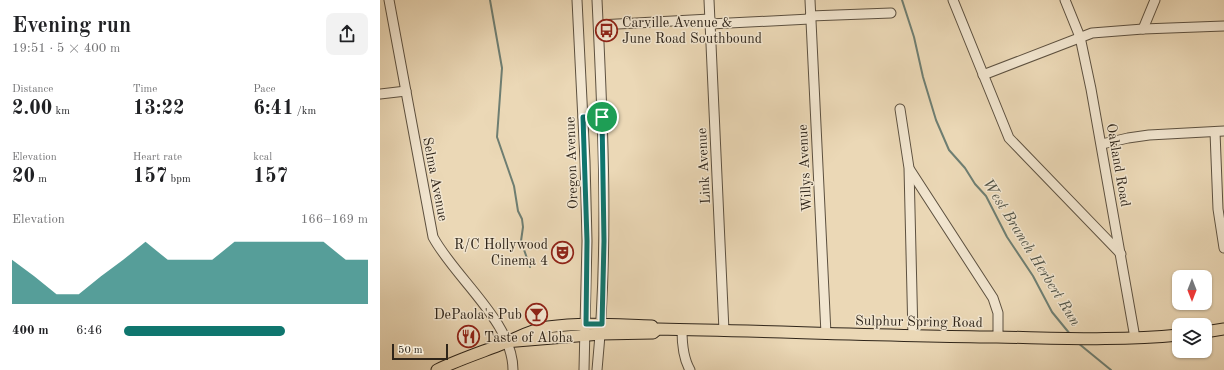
<!DOCTYPE html>
<meta charset="utf-8">
<style>
:root{--surface:#fff;--page:#f2f2f2;--text:#202124;--muted:#757577;--accent:#0f766e}
body{margin:0;font-family:"Old Standard TT",serif;background:var(--page);color:var(--text);height:100vh;display:flex;flex-direction:column;font-size:15px;white-space:nowrap}
*{box-sizing:border-box;margin:0}
p{font-size:13px;color:var(--muted)}
.icon{flex:none;width:22px;height:22px;fill:none;stroke:currentColor;stroke-width:2;stroke-linecap:round;stroke-linejoin:round}
.map{position:relative;flex:1;overflow:hidden}
.details{display:flex;flex-direction:column;background:var(--surface);width:380px}
.details>*{flex:none}
.needle{width:26px;rotate:180deg}
.fabs{position:absolute;left:792px;top:270px;display:grid;gap:8px}
.fabs a{display:grid;place-items:center;width:40px;height:40px;border-radius:8px;background:var(--surface);box-shadow:0 1px 3px #0004;font-size:20px}
.scale{position:absolute;left:12px;bottom:10px;width:56px;box-sizing:border-box;padding-left:4px;border:2px solid #2e2419;border-top:0;font-size:11px;line-height:14px;white-space:nowrap;color:#2e2419;-webkit-text-stroke:3px #f2e6d0;paint-order:stroke}
.pin{position:absolute;display:grid;place-items:center;width:34px;height:34px;color:#fff;margin:-17px;border:2px solid #fff;border-radius:50%;box-shadow:0 1px 4px #0007}
.round{display:grid;place-items:center;flex:none;width:42px;height:42px;border-radius:8px;background:var(--page)}
.headline{display:flex;align-items:center;justify-content:space-between;height:68px;padding:0 12px}
h1{font-size:22px;font-weight:700;line-height:30px}
.figures{display:grid;grid-template-columns:repeat(3,1fr);gap:6px;height:68px;padding:4px 12px}
.figures div{display:grid;align-content:center}
.figures b{font-size:20px;font-weight:700}
.figures small{font-size:11px;font-weight:400}
.figures p{font-size:11px}
.chart{height:112px;padding:8px 12px}
.chart p{display:flex;justify-content:space-between}
.chart svg{width:100%;height:72px;margin-top:4px;fill:var(--accent);opacity:.7}
ul{padding:0 12px;list-style:none;font-size:13px}
li{display:grid;grid-template-columns:64px 48px 1fr;align-items:center;height:30px}
li i{height:10px;border-radius:5px;background:var(--accent)}
main{display:flex;flex:1;min-height:0}
.map>svg:first-child{display:block}
.lines{fill:none;stroke-linecap:round;stroke-linejoin:round}
.stream{stroke:#6e7e72;stroke-width:2}
.minor-casing{stroke:#5d5140;stroke-width:11}
.major-casing{stroke:#2e2419;stroke-width:13}
.minor{stroke:#f2e6d0;stroke-width:9}
.major{stroke:#ebd8b6;stroke-width:11}
.route-casing{stroke:#fff;stroke-width:8}
.route{stroke:#0f766e;stroke-width:5}
.labels{text-anchor:middle;stroke-width:3;stroke-linejoin:round;paint-order:stroke}
.poi-label{font-size:14px;fill:#2e2419;stroke:#f2e6d0;text-anchor:start}
.street-label{font-size:14px;fill:#2e2419;stroke:#f2e6d0}
.water-label{font-size:15px;font-style:italic;fill:#4e5145;stroke:#f2e6d0}
</style>
<main>
<section class="details">
<div class="headline"><div><h1>Evening run</h1><p>19:51 · 5 × 400 m</p></div><a class="round"><svg class="icon" aria-label="share" viewBox="0 0 24 24"><path d="M12 15V3M7 8l5-5 5 5M5 13v7h14v-7"/></svg></a></div>
<div class="figures">
<div><p>Distance</p><b>2.00<small> km</small></b></div>
<div><p>Time</p><b>13:22</b></div>
<div><p>Pace</p><b>6:41<small> /km</small></b></div>
</div>
<div class="figures">
<div><p>Elevation</p><b>20<small> m</small></b></div>
<div><p>Heart rate</p><b>157<small> bpm</small></b></div>
<div><p>kcal</p><b>157</b></div>
</div>
<div class="chart"><p><span>Elevation</span>166–169 m</p>
<svg viewBox="0 0 160 44" preserveAspectRatio="none"><path d="M0 44V17L10 27L20 38L30 38L40 27L50 17L60 6L70 17L80 17L90 17L100 6L110 6L120 6L130 6L140 6L150 17L160 17V44z"/></svg>
</div>
<ul>
<li><b>400 m</b>6:46<i style="width:66%"></i></li>
</ul>
</section>
<div class="map">
<svg width="844" height="370" viewBox="0 0 844 370">
<rect width="100%" height="100%" fill="#ebd8b6"/>
<filter id="stains"><feTurbulence type="fractalNoise" baseFrequency=".005" numOctaves="4"/><feColorMatrix values="0 0 0 0 .2 0 0 0 0 .09 0 0 0 0 .02 0 0 0 .5 -.17"/></filter>
<radialGradient id="worn" r=".72"><stop offset=".6" stop-color="#630" stop-opacity="0"/><stop offset="1" stop-color="#630" stop-opacity=".3"/></radialGradient>
<g class="lines">
<g class="stream">
<path d="M110,0L122,68L117,137L134,186L138,211L142,219L143,227L141,241L150,267"/>
<path d="M522,0L534,37L543,77L556,120L569,150L585,168L595,184L606,196L627,237L653,276L672,312L690,334"/>
<path d="M698,343L731,370"/>
</g>
<defs>
<g id="minor">
<path d="M9,0L53,237C75,278 133,322 133,370"/>
<path d="M197,0L205,161L207,241L204,370"/>
<path d="M329,0L344,331"/>
<path d="M430,0L446,334"/>
<path d="M573,0L629,138L741,254"/>
<path d="M685,0L700,37L711,89L755,338"/>
<path d="M430,16L511,13"/>
<path d="M330,24L430,19"/>
<path d="M219,25L330,19"/>
<path d="M763,29L775,0"/>
<path d="M603,75L712,33L763,29L844,26"/>
<path d="M0,94L26,91"/>
<path d="M520,109L529,168L533,336"/>
<path d="M203,117H222"/>
<path d="M835,132L838,209L844,248"/>
<path d="M722,144L748,138L769,135L844,131"/>
<path d="M530,170L613,298L618,313V337"/>
<path d="M302,330C302,343 303,358 310,370"/>
<path d="M217,370C229,247 223,123 217,0"/>
</g>
<g id="major">
<path d="M825,332L844,329"/>
<path d="M126,342L221,334L273,333L278,329C391,331 504,336 617,337C678,338 739,341 799,335"/>
<path d="M57,370C80,359 102,352 125,343C139,337 153,329 168,327C202,322 238,325 272,326"/>
</g>
</defs>
<use href="#minor" class="minor-casing"/>
<use href="#major" class="major-casing"/>
<use href="#minor" class="minor"/>
<use href="#major" class="major"/>
</g>
<g class="lines">
<defs>
<path id="route" d="M203,117H222L224,241L222,324H206L207,241Z"/>
</defs>
<use href="#route" class="route-casing"/>
<use href="#route" class="route"/>
</g>
<defs>
<symbol id="bus-ring" viewBox="-11 -11 22 22"><circle r="9.5" fill="#f2e6d0" stroke="#8f2418" stroke-width="1.5"/><path d="M-5-6H5V4H4V6H2V4H-2V6H-4V4H-5ZM-3.5-4V0h7V-4ZM-3.5 1.2v1.5H-2V1.2ZM2 1.2v1.5H3.5V1.2Z" fill="#8f2418"/></symbol>
<symbol id="theatre-ring" viewBox="-11 -11 22 22"><circle r="9.5" fill="#f2e6d0" stroke="#8f2418" stroke-width="1.5"/><path d="M-5-5.5Q0-4 5-5.5V0Q5 5 0 6Q-5 5-5 0ZM-3.3-2.5H-1v1.5H-3.3ZM1-2.5H3.3v1.5H1ZM-2.8 1Q0 5.5 2.8 1Z" fill="#8f2418"/></symbol>
<symbol id="bar-ring" viewBox="-11 -11 22 22"><circle r="9.5" fill="#f2e6d0" stroke="#8f2418" stroke-width="1.5"/><path d="M-6-5H6L.8 .8V4.5H3.5V6h-7V4.5H-.8V.8Z" fill="#8f2418"/></symbol>
<symbol id="restaurant-ring" viewBox="-11 -11 22 22"><circle r="9.5" fill="#f2e6d0" stroke="#8f2418" stroke-width="1.5"/><path d="M-5-6h1v4h1v-4h1v4h1v-4h1v5L-1.5 .5V6h-2V.5L-5-1ZM5-6V6H3V1.5H1.5Q1.5-4 5-6Z" fill="#8f2418"/></symbol>
</defs>
<g fill-rule="evenodd">
<use href="#bus-ring" x="214" y="18" width="25" height="25"/>
<use href="#theatre-ring" x="170" y="240" width="25" height="25"/>
<use href="#bar-ring" x="144" y="302" width="25" height="25"/>
<use href="#restaurant-ring" x="76" y="324" width="25" height="25"/>
</g>
<g class="labels">
<g class="poi-label">
<text x="242" y="27">Carville Avenue &amp;<tspan x="242" dy="16">June Road Southbound</tspan></text>
<text x="168" y="249" text-anchor="end">R/C Hollywood<tspan x="168" dy="16">Cinema 4</tspan></text>
<text x="142" y="319" text-anchor="end">DePaola's Pub</text>
<text x="104" y="342">Taste of Aloha</text>
</g>
<g class="street-label">
<text transform="translate(191 163) rotate(-92)" y="5">Oregon Avenue</text>
<text transform="translate(739 165) rotate(80)" y="5">Oakland Road</text>
<text transform="translate(323 166) rotate(-93)" y="5">Link Avenue</text>
<text transform="translate(424 168) rotate(-93)" y="5">Willys Avenue</text>
<text transform="translate(56 179) rotate(79)" y="5">Selma Avenue</text>
<text transform="translate(539 321) rotate(1)" y="5">Sulphur Spring Road</text>
</g>
<g class="water-label">
<text transform="translate(652 252) rotate(58)" y="5">West Branch Herbert Run</text>
</g>
</g>
<rect width="100%" height="100%" filter="url(#stains)"/>
<rect width="100%" height="100%" fill="url(#worn)"/>
</svg>
<div class="fabs">
<a><svg class="needle" viewBox="-14 -14 28 28"><path d="M0-13l5 13h-10z" fill="#e53935"/><path d="M0 13l5-13h-10z" fill="#757577"/></svg></a>
<a><svg class="icon" aria-label="layers" viewBox="0 0 24 24"><path d="M12 4l9 5-9 5-9-5zM3 14l9 5 9-5"/></svg></a>
</div>
<div class="scale">50 m</div>
<div class="pin" style="left:222px;top:117px;background:#1e9e55"><svg class="icon" aria-label="arrive" viewBox="0 0 24 24"><path d="M6 21V4h12l-3 4 3 4H6"/></svg></div>
</div>
</main>
